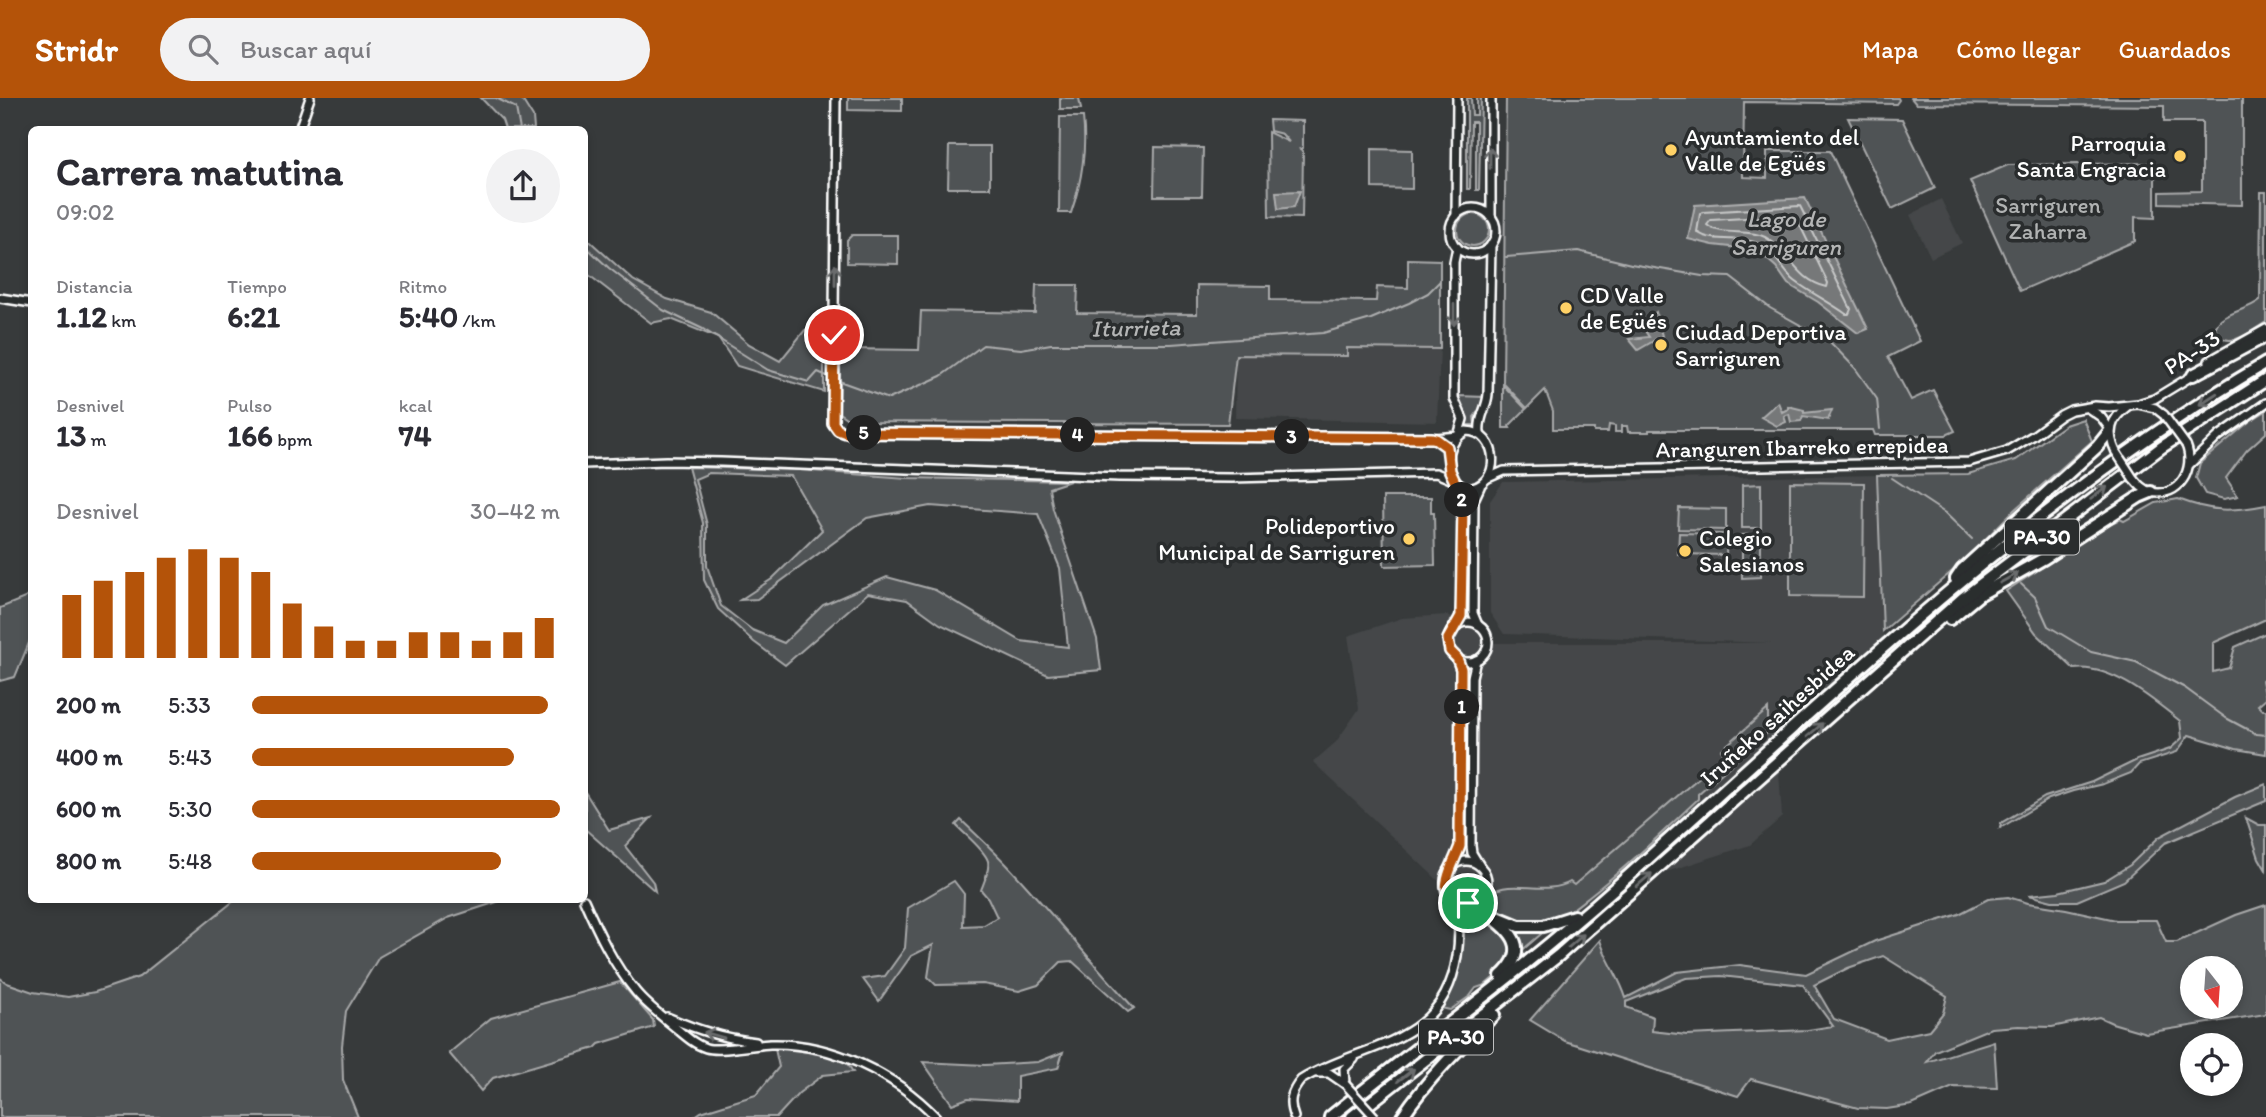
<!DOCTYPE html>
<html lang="es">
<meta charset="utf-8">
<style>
:root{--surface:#fff;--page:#f2f2f3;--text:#2b2b33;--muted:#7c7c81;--accent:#b45309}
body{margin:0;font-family:Itim,sans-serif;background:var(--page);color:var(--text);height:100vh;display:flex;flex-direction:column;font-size:26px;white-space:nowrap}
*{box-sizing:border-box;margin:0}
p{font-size:23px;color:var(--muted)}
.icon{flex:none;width:38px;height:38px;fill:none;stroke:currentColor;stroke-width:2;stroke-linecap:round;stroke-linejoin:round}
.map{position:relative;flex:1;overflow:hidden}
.details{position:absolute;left:28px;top:28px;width:560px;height:777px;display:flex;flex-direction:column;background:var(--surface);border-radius:10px;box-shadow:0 4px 10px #0003}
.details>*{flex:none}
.needle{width:46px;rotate:163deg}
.buttons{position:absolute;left:2180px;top:858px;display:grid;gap:14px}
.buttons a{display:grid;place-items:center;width:63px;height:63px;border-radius:50%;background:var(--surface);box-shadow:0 4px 10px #0003;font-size:35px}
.pin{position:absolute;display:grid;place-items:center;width:60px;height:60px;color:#fff;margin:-30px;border:4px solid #fff;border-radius:50%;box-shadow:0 2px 7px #0007}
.km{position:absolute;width:35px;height:35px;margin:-18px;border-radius:50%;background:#222;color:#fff;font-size:19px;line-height:35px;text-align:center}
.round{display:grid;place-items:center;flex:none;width:74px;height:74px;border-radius:37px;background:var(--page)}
.summary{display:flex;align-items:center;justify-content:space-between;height:119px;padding:0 28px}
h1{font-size:38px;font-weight:700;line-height:52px}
.figures{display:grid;grid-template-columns:repeat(3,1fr);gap:10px;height:119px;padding:7px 28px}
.figures div{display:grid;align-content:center}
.figures b{font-size:30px;font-weight:700}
.figures small{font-size:19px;font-weight:400}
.figures p{font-size:19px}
.chart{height:196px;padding:14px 28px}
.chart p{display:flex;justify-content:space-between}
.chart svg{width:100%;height:126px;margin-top:7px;stroke:var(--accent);stroke-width:6}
ul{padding:0 28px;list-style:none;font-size:23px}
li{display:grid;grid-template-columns:112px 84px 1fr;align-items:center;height:52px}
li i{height:18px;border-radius:9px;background:var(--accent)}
header{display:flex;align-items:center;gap:42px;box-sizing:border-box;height:98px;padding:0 35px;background:var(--accent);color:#fff}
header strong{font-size:33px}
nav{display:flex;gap:38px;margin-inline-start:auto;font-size:24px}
.search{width:490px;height:63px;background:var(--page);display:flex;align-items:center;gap:18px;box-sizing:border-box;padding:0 24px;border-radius:38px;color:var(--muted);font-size:26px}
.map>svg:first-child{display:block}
.built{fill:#444748}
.green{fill:#505354;stroke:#a8a9aa;stroke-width:2;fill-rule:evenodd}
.water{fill:#767879;stroke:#adaeaf;stroke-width:2}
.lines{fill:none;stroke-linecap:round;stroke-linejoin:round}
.shore{stroke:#c8c9c9;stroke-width:2}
.stream{stroke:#adaeaf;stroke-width:2}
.minor-casing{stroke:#fff;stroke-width:12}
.highway-casing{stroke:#fff;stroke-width:16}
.minor{stroke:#2a2d2e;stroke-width:7}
.highway{stroke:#2a2d2e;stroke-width:10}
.minor-bridge-casing{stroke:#fff;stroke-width:12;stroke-linecap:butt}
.minor-bridge{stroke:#2a2d2e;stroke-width:7}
.oneway{stroke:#6a6c6d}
.route-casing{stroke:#fff;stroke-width:14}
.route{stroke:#b45309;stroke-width:9}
.poi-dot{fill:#ffd166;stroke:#2a2d2e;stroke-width:2.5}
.labels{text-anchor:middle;stroke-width:7;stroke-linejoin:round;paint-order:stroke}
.shield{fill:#2a2d2e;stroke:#bfc0c0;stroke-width:2}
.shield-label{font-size:21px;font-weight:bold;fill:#fff}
.poi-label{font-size:23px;fill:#fff;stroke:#2a2d2e;text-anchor:start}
.park-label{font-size:23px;fill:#b0b2b2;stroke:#2a2d2e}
.street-label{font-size:23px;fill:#fff;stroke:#2a2d2e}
.water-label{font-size:24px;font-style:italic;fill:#b4b5b5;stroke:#2a2d2e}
</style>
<header>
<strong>Stridr</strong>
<div class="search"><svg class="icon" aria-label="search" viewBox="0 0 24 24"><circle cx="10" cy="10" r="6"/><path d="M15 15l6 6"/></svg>Buscar aquí</div>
<nav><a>Mapa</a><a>Cómo llegar</a><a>Guardados</a></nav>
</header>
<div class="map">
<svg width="2266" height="1019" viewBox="0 0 2266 1019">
<rect width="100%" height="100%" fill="#373a3b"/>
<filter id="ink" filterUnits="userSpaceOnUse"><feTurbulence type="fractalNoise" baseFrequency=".0143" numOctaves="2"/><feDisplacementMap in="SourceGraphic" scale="14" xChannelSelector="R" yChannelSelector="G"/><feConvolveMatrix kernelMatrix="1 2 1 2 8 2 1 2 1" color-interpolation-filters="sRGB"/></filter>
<g filter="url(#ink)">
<g class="built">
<path d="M1941,101L1962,145L1931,160L1910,117Z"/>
<path d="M1347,250L1440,251L1437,324L1235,320L1236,257L1346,258Z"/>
<path d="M1877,377L1883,541L1771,643L1675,736L1558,824L1525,828L1487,807L1461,804L1313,664L1336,644L1359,611L1348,538L1402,520L1446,517L1478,527L1488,545H1771L1504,536L1490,515V403L1503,384Z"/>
<path d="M1779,673L1782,719L1750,747L1660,776Z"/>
</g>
<g class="green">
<path d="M481,0H521L533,19L534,31H505L502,22Z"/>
<path d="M848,0H902V13L848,12Z"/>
<path d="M1060,0H1079L1081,11H1060Z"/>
<path d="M1467,0H1471L1472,17H1477V0H1481L1479,92H1476V24H1471L1470,91H1467Z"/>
<path d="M1506,0H1898L1899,2L1896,6L1744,4L1743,79L1767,80V53H1830L1920,243L1888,259L1911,302L1933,292L1955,333L1946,337H1875L1873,332H1649V334H1628L1627,328H1621V334H1615V328L1609,327L1608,334H1594V331H1553V313L1545,292L1527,310L1503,285Z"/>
<path d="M1911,0H2242V107L2160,105V94L2202,93V24H2164V8L1916,6Z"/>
<path d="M1060,19H1083C1087,53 1082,83 1071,115H1059Z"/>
<path d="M1848,20L1902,21L1935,90L1892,111Z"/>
<path d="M1269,22L1303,23V50L1300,51L1303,53L1302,120L1269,119L1268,34L1289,44L1282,36L1270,33Z"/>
<path d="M949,48H990V90H948Z"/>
<path d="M1155,49L1203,50L1202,98H1154Z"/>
<path d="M1372,51L1412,52V91L1372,90Z"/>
<path d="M2155,65V120L2135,119V143L2020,193L1970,83L2008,67Z"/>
<path d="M2261,94H2266V224C2252,233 2224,256 2215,230C2222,214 2247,213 2260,202Z"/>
<circle cx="1473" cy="132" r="16"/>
<path d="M852,137H898V166L847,165V142Z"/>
<path d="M584,138L633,182L667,201L711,214L749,246L780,263L805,232L815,233L824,247V294L737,268L718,240L671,221L651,225L585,174Z"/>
<path d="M1408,161L1440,162V251L1347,250V258L1236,257L1228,326L852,324L839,315L840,264L845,261L846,251L919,252L921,213L1035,215L1036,187H1078L1077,215L1197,216V187L1270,188V202L1376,203L1377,189L1408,190Z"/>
<path d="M1503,287L1526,311L1509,328L1510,330H1503Z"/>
<path d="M1458,298L1485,299L1484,305L1474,319L1475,327H1467C1469,315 1459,309 1458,298Z"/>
<path d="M2266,313V335L2247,352L2226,380L2238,398L2224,401L2205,396L2196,380L2200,365L2206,360L2250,323Z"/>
<path d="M2083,321L2092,343L2014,412L1964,463L1883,533L1877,377L1968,376L2016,362L2065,327Z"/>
<path d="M688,369L799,372L907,380L1070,383L1049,390L1053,411L1097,541L1101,572L1048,577L940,526L907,502L868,495L785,567L754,544L718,511L704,482L703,425ZM709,375L791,378L822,432L772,481L740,502L757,501L867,420L930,408L1038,416L1060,470L1068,549L1021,543L935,492L887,479L823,507L784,545L752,532L721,508L707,468V427L695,381Z"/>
<path d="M1790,384L1864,385L1863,499L1790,498Z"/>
<path d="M1761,386V430H1742V387Z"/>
<path d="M1383,399H1431V415H1434L1435,467L1384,468Z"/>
<path d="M2178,401C2212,414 2231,414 2266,407V521L2213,545V574L2229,570L2235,549L2266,535V580L2262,583L2266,600L2258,607L2263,612H2266V656L2236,651L2189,637L2177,654L2139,666L2131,675L2103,686L2073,693L2049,701L2000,730L2001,725L2045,699L2092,684L2137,662L2170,651L2182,640L2180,623C2152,601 2111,566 2074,571L2036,535L2006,493L2107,427L2120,421L2124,423L2156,405Z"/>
<path d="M1679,410L1726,411V432L1678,431Z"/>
<path d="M1679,435L1727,436L1726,457L1678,456Z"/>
<path d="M1761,436V479L1742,480V437Z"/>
<path d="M31,495V540L15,579L0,583V510L25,500Z"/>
<path d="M1768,611V634L1698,696V701C1662,735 1627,769 1588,799C1577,808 1565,818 1551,822C1529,829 1507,823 1491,807V795C1511,780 1546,798 1570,784L1574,787L1725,657L1721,652Z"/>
<path d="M2266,686V703L2165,745L2124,783L2077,803H2052L2029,797L2058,794L2104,783L2130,767L2159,739L2235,699Z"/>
<path d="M585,694L609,732L651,720L625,748L653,784L655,793L585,731Z"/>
<path d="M2246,720L2259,727H2266V772L2259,760Z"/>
<path d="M961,722C977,737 993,752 1008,768C1051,814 1091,864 1134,910L1128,914L1072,863L1061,864L1038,887L1019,893L983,886L936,887L928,879L933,847L911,858L879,903L863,881L885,878L905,850L908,810L954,783L964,796L963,828L984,827L997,819L988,800L981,792C984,784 990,772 988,763C984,751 964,736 956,727Z"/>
<path d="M2008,799L2028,805L2066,811L2116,822H2156L2166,844H2177L2236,817L2266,807V916L2146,935L2112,925L2099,919L2052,929L2019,928L1991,930L1935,953L1927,964L1994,943L1997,990L1953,989L1912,1007L1887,1011L1858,1010L1751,981L1738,998L1565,943L1530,922L1600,842C1606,862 1620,880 1626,900L1677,874L1740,867L1806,876L1875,843L1959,816L1988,801ZM1883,858L1947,898L1943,915L1929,932L1887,941L1834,921L1814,887L1848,870ZM2193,870H2231V908H2193ZM1721,878L1803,887L1833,928L1808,932L1710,936L1687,937L1652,933L1653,919L1626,909V904L1686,880Z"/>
<path d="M235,802H503L448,820L379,859L346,913L342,948L343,982L358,1019H0V880L7,885L33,894L68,899L95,894L139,879Z"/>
<path d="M1471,810L1481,814L1511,843V858L1500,874L1485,887L1476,890L1470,898L1450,912L1441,910C1449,897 1456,884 1459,869C1464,850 1458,826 1471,810Z"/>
<path d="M1511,828L1547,831L1519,855Z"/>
<path d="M620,884L653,922L654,929L599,946L595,950L493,980L481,993L449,955L491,920Z"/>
<path d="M775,951C790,951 834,956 846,965C849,967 851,971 853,974L823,977L799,995L777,1019H694L701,1014L756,997L779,969Z"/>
<path d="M1063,954L1058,970L1017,978V1003L968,1000L952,1006L923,964L985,967L1038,964Z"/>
</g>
<g class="water">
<path d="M1300,93L1294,109L1278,111L1276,94Z"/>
<path d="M1805,100L1868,231L1858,235L1818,204L1788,186L1776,169L1757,152L1713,147L1688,141L1695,107Z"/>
<path d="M1656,214L1662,238L1638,252L1629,241L1649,239L1641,227Z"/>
<path d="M1778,304L1782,314L1788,311V308L1804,312V315L1832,312L1828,322L1803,318L1801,323L1791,324L1789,316L1784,318L1786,324L1777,328L1761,319Z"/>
</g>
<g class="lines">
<g class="shore">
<path d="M1800,108L1851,211L1849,216H1846C1829,204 1811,195 1795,183C1783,174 1776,155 1761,147C1742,136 1715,147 1697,134L1700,116L1703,114Z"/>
<path d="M1795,117L1828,185L1827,189C1795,182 1790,152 1765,139C1748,130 1721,139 1707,127L1711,122Z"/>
</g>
<g class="stream">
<path d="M496,0L516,10L520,32"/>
<path d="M584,147L609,170L663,212L703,231L768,272L809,284L818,274L827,278"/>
<path d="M1506,159L1578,153L1631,166L1702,178L1730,179L1770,210L1829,243L1855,270L1877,301L1880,331"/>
<path d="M839,283L889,301L941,278L983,247L1021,251L1051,246H1171L1323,235L1371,221L1409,205L1428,195L1440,183"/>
<path d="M1892,380L1945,415L1972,441"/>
<path d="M2021,486L2035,499L2048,528L2091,554L2136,564L2185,590L2226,620L2256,636L2266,637"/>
</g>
<defs>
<g id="minor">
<path d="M836,0L833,325L838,332L847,335L1436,340L1458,338L1463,321L1454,300V164L1457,149"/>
<path d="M1491,0V119"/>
<path d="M299,32L310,0"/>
<circle cx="1473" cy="133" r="23"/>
<path d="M1456,118L1457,0"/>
<path d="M0,200L32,205"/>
<path d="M2209,263L2266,231"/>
<path d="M2141,305L2154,301L2195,276"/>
<path d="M2088,310L2101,319L2110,331"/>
<path d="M1466,333C1500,333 1503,389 1466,391L1453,382C1446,362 1447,345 1466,333Z"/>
<path d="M1480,335C1478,319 1487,311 1488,296L1491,147"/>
<path d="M2116,354C2107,335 2110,321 2128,308"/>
<path d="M584,366L666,363L721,364L1119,379L1232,380L1436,375L1453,382"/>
<path d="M2190,366L2219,338L2266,305"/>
<path d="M1488,380L1504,373L1969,364L2007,353L2034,337L2061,317L2071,312L2095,308L2109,309L2138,306L2155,310L2164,317"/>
<path d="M2133,380C2138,386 2143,392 2151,394C2179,401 2196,370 2186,347"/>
<circle cx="1468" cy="544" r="20"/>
<path d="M1478,527L1473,515L1474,402L1480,389"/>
<path d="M1455,529L1460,521L1462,504L1463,419L1462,399L1455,385"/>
<path d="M1476,562L1472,579L1471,748L1472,755L1480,768"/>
<circle cx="1466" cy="784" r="21"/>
<path d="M1453,768L1460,748L1461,571L1457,560"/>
<path d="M584,802C598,834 613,866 636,894C646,906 659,916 671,926C682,935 693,946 706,950C720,954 754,947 770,946C831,944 895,976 936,1019"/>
<path d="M667,919C698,932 722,940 756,944"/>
<path d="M1317,975H1329L1345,986"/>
<path d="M1345,986L1344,971L1354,961"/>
<path d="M1294,1019C1288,1004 1291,994 1301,982C1363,944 1443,950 1457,858C1460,837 1460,818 1451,799"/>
</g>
<g id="highway">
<path d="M2193,277L2266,238"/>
<path d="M1956,481L1962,472L2097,349L2109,334"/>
<path d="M1950,521L1979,497L2043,461L2139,399L2151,394"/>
<path d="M1485,794L1490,814L1497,819L1519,828H1543L1574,818"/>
<path d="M1470,805C1480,808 1486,815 1493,820C1518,838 1526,855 1501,878"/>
<path d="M1330,1019C1426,942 1525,870 1617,788C1823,605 2027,404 2266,265"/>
<path d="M1352,1019L1558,858L1963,500L2162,349L2266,282"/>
<path d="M1402,1019C1427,981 1461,948 1494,917"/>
</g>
</defs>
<use href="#minor" class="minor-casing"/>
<use href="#highway" class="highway-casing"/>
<use href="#minor" class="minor"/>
<use href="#highway" class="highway"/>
<defs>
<g id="minor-bridge">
<path d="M2164,317L2186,347"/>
<path d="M2116,354L2133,380"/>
<path d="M1345,986L1375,1019"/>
</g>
</defs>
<use href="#minor-bridge" class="minor-bridge-casing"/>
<use href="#minor-bridge" class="minor-bridge"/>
</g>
<defs><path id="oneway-shaft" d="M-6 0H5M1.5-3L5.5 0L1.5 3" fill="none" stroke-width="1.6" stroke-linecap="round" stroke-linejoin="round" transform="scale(1.75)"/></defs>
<g class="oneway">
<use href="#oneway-shaft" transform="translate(1490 60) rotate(-90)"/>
<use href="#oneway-shaft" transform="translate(835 177) rotate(-90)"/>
<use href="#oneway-shaft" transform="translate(1454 217) rotate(90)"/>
<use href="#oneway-shaft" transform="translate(2208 301) rotate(147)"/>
<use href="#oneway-shaft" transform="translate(2099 395) rotate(-37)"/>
<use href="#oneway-shaft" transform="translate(2009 480) rotate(-29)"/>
<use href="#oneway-shaft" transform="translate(1815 632) rotate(-41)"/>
<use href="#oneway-shaft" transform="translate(1644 782) rotate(-41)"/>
<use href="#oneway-shaft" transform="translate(1576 843) rotate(-41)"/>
<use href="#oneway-shaft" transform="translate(714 937) rotate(-164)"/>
<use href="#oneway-shaft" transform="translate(1406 977) rotate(-38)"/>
</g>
</g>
<g class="lines" filter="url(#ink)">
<defs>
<path id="route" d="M834,237L833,325L838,332L846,335L1432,340L1436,341L1447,349L1450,373L1462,399L1463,406L1461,518L1448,541L1450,553L1457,560L1461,571L1460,748C1453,768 1429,803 1468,805"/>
</defs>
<use href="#route" class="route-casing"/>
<use href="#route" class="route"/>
</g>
<g class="poi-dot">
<circle cx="1671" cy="52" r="7"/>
<circle cx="2180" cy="58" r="7"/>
<circle cx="1566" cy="210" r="7"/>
<circle cx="1661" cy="247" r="7"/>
<circle cx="1409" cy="441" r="7"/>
<circle cx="1685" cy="453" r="7"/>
</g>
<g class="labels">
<g class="shield">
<rect x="2005" y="421.5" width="74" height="35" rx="5"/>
<rect x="1419" y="921.5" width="74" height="35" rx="5"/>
</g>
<g class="shield-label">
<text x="2042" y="446">PA-30</text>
<text x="1456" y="946">PA-30</text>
</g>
<g class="poi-label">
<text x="1685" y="47">Ayuntamiento del<tspan x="1685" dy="26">Valle de Egüés</tspan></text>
<text x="2166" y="53" text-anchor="end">Parroquia<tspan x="2166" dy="26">Santa Engracia</tspan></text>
<text x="1580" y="205">CD Valle<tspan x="1580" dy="26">de Egüés</tspan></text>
<text x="1675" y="242">Ciudad Deportiva<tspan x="1675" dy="26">Sarriguren</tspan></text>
<text x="1395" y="436" text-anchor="end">Polideportivo<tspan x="1395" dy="26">Municipal de Sarriguren</tspan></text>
<text x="1699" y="448">Colegio<tspan x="1699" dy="26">Salesianos</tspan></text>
</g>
<g class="park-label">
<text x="2048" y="115">Sarriguren<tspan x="2048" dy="26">Zaharra</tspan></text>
</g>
<g class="street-label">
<text transform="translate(2192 254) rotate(-33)" y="8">PA-33</text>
<text transform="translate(1802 349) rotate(-1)" y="8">Aranguren Ibarreko errepidea</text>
<text transform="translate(1777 617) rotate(-42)" y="8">Iruñeko saihesbidea</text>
</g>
<g class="water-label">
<text x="1786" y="129">Lago de<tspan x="1786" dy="28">Sarriguren</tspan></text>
<text transform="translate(1136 230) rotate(-1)" y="8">Iturrieta</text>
</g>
</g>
</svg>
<div class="buttons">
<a><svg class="needle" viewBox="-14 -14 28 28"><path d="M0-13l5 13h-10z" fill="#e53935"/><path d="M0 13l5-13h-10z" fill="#7c7c81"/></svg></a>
<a><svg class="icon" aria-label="locate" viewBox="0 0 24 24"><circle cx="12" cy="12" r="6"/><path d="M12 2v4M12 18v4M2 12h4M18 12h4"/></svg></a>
</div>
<div class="pin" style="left:1468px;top:805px;background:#1e9e55"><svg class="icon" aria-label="arrive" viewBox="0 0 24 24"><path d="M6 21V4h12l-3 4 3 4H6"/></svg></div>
<div class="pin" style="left:834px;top:237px;background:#d93025"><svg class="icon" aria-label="check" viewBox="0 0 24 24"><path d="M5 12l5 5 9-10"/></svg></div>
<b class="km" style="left:1462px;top:609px">1</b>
<b class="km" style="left:1462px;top:402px">2</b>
<b class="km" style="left:1292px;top:339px">3</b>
<b class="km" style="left:1078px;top:337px">4</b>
<b class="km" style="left:864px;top:335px">5</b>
<section class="details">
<div class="summary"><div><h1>Carrera matutina</h1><p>09:02</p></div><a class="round"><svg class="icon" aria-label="share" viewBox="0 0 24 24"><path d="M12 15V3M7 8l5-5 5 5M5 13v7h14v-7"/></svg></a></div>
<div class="figures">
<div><p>Distancia</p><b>1.12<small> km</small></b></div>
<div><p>Tiempo</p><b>6:21</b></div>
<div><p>Ritmo</p><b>5:40<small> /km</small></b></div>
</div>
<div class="figures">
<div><p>Desnivel</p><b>13<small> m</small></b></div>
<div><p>Pulso</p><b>166<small> bpm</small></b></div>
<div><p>kcal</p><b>74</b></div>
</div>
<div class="chart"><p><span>Desnivel</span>30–42 m</p>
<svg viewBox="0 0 160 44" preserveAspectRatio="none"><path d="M5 44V22M15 44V17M25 44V14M35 44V9M45 44V6M55 44V9M65 44V14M75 44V25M85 44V33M95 44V38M105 44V38M115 44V35M125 44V35M135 44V38M145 44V35M155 44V30"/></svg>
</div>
<ul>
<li><b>200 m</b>5:33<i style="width:96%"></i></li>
<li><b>400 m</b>5:43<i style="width:85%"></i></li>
<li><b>600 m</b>5:30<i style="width:100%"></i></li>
<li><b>800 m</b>5:48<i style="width:81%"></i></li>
</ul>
</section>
</div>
